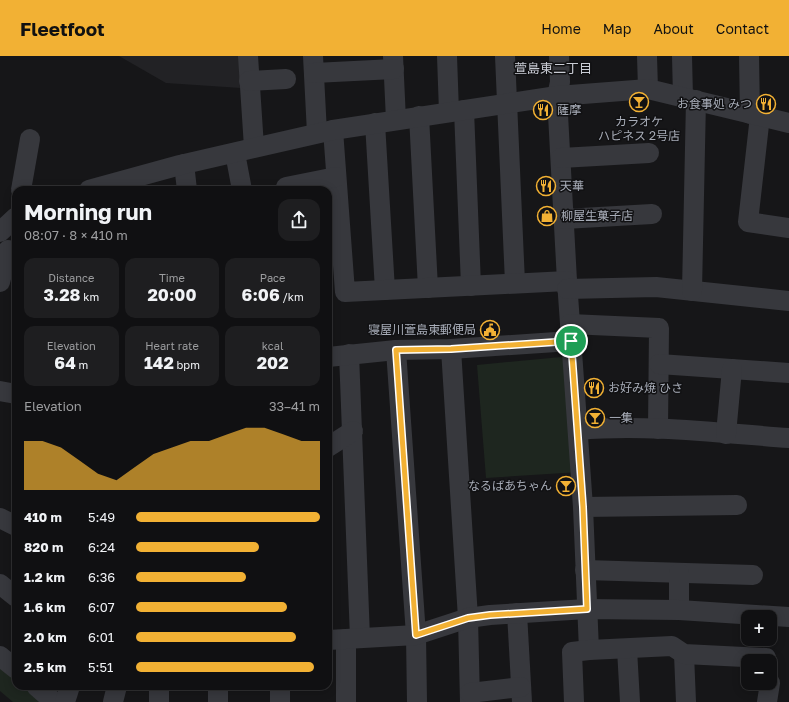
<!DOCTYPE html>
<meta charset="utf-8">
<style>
:root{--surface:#101012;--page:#1e1e20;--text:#f1f3f6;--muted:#9c9d9f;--line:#303032;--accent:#f2b134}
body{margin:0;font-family:"Golos Text","Noto Sans JP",sans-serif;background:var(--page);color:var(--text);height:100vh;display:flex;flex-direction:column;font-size:15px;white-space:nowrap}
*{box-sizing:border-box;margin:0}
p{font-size:13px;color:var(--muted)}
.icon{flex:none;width:22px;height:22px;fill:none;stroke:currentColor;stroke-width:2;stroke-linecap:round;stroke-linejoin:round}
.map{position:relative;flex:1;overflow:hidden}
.side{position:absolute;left:12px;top:130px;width:320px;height:504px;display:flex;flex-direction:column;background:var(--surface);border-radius:12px;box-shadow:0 2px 10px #0003,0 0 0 1px var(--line)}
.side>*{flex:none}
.buttons{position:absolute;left:741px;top:554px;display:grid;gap:8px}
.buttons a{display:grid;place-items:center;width:36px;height:36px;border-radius:8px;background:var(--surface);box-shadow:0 2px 10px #0003,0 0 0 1px var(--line);font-size:20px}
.pin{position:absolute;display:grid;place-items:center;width:34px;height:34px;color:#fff;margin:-17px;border:2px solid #fff;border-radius:50%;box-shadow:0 1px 4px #0007}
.round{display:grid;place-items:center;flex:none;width:42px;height:42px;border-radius:12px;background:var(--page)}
.summary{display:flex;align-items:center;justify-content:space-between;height:68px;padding:0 12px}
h1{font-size:22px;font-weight:700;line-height:30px}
.figures{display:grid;grid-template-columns:repeat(3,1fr);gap:6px;height:68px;padding:4px 12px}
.figures div{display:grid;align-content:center;border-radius:10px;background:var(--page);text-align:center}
.figures b{font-size:17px;font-weight:700}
.figures small{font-size:11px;font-weight:400}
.figures p{font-size:11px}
.chart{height:112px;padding:8px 12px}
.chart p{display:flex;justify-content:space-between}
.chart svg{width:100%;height:72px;margin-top:4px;fill:var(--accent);opacity:.7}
ul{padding:0 12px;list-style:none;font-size:13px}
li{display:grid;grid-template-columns:64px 48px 1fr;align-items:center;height:30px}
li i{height:10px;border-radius:5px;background:var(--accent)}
header{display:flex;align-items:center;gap:24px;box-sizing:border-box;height:56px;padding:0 20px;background:var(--accent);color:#111}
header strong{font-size:19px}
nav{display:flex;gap:22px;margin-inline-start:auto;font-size:14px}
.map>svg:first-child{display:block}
.built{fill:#222225}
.green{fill:#1e261f}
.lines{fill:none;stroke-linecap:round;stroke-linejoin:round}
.minor{stroke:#37383d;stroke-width:20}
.route-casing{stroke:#fff;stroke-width:8}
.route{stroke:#f2b134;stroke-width:5}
.labels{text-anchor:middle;stroke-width:3;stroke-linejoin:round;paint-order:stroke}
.poi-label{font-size:12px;fill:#a8adb8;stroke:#111113;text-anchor:start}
.neighbourhood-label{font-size:13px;fill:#c9ccd4;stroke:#111113}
</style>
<header>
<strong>Fleetfoot</strong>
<nav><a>Home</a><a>Map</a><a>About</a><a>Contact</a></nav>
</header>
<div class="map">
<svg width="789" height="646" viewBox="0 0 789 646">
<rect width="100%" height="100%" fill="#161618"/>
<path class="built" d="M119,0H239L241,32L166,27Z"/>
<g class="green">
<path d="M572,300L580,416L486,422L477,309Z"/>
<path d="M0,607L16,620V630H28L48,646H13L0,635Z"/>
</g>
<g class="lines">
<g class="minor">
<path d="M248,0L254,91"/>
<path d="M313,0L317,77"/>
<path d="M393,0L396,64"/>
<path d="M447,0L449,56"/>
<path d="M505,0L515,227"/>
<path d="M559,0L560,26L557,40L567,225L583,451L589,594"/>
<path d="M647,0L648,33"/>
<path d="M682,0L683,41"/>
<path d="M749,0L750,58"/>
<path d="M314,17L394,13"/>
<path d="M249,25L286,23"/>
<path d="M464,54L471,230"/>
<path d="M419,60L428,232"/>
<path d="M760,60L748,166L789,172"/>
<path d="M375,67L385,234"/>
<path d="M333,74L345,236L567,225"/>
<path d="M235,97L242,134"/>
<path d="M561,102L649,97"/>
<path d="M184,108L187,134"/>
<path d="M286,131L336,121"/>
<path d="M21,134L30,83"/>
<path d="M89,134L180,109L333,74L557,40L648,33L789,67"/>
<path d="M564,163L652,158"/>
<path d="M0,176L16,161"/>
<path d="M0,226L8,194"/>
<path d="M567,233L656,231L789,245"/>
<path d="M692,235L696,44"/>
<path d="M570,268L659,272L658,373"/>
<path d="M451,293L468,562L470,646"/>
<path d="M396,294L416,579L417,646"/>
<path d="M349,298L360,582"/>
<path d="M328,301L396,294L451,293L571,285"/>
<path d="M659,308L789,317"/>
<path d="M0,335L16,338"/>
<path d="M578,374C648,368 719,377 789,382"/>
<path d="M726,378L732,313"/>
<path d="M328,391L353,375"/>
<path d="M583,451L737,449"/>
<path d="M0,462L16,470"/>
<path d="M585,514L753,519"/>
<path d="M0,528L16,541"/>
<path d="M679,554V517"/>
<path d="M517,557L522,646"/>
<path d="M346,583V646"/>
<path d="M328,584L416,579L468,562L490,559L587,553L679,554L789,561"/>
<path d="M627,593L630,646"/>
<path d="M684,598L686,646"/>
<path d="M0,600L16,613"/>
<path d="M36,630L53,645"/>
<path d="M280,630V646"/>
<path d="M470,637L521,631"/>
<path d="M65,646L70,630"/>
<path d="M113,646L117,630"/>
<path d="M159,646V630"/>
<path d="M218,646V630"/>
<path d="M574,646L572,596L589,594L672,590L684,598L766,602L767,605"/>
<path d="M767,646L770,627"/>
</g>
</g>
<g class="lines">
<defs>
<path id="route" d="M571,285L583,451L587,553L490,559L468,562L416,579L396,294L451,293Z"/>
</defs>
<use href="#route" class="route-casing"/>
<use href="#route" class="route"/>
</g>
<defs>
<symbol id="bar-ring" viewBox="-11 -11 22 22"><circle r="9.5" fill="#111113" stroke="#f2b134" stroke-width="1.5"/><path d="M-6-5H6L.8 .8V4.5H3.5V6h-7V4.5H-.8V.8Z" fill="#f2b134"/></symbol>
<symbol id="restaurant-ring" viewBox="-11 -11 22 22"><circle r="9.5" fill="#111113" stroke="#f2b134" stroke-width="1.5"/><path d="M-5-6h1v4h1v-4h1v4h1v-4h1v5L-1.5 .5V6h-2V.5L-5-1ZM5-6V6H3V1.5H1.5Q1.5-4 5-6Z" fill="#f2b134"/></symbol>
<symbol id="shop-ring" viewBox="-11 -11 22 22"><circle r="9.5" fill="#111113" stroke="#f2b134" stroke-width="1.5"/><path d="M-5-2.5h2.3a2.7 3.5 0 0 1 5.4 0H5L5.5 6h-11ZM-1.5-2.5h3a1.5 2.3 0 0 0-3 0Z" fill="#f2b134"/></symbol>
<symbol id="civic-ring" viewBox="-11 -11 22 22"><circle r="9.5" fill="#111113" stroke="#f2b134" stroke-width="1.5"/><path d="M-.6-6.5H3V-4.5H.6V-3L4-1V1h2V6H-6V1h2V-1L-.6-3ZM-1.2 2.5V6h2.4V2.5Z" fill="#f2b134"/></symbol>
</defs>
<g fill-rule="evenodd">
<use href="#bar-ring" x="628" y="35" width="22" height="22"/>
<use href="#restaurant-ring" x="755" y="37" width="22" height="22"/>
<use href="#restaurant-ring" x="532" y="43" width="22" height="22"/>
<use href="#restaurant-ring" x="535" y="119" width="22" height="22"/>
<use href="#shop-ring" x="536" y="149" width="22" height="22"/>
<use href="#civic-ring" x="479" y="263" width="22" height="22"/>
<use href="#restaurant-ring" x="583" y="321" width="22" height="22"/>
<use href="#bar-ring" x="584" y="351" width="22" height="22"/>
<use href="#bar-ring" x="555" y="419" width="22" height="22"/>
</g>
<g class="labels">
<g class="poi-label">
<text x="752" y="52" text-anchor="end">お食事処 みつ</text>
<text x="557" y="58">薩摩</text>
<text x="639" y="70" text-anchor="middle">カラオケ<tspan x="639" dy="14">ハピネス 2号店</tspan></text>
<text x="560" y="134">天華</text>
<text x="561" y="164">柳屋生菓子店</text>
<text x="476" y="278" text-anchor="end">寝屋川萱島東郵便局</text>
<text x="608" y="336">お好み焼 ひさ</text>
<text x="609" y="366">一集</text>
<text x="552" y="434" text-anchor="end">なるばあちゃん</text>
</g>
<g class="neighbourhood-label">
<text x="553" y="17">萱島東二丁目</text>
</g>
</g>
</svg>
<div class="buttons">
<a>+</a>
<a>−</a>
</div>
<div class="pin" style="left:571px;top:285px;background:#1e9e55"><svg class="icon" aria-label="arrive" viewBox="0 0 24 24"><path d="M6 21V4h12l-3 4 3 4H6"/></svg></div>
<section class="side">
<div class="summary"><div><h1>Morning run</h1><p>08:07 · 8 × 410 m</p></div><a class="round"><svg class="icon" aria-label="share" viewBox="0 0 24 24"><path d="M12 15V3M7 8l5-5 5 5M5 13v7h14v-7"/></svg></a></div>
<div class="figures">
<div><p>Distance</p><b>3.28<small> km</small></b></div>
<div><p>Time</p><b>20:00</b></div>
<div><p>Pace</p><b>6:06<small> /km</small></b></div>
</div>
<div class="figures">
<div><p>Elevation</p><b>64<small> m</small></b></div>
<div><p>Heart rate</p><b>142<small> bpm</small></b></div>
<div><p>kcal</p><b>202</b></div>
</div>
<div class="chart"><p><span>Elevation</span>33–41 m</p>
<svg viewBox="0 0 160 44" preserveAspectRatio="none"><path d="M0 44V14L10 14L20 18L30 26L40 34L50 38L60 30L70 22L80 18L90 14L100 14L110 10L120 6L130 6L140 10L150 14L160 14V44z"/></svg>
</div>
<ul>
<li><b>410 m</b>5:49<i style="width:100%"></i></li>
<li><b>820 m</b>6:24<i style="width:67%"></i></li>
<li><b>1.2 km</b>6:36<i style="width:60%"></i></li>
<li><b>1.6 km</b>6:07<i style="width:82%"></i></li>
<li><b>2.0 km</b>6:01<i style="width:87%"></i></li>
<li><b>2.5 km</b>5:51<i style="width:97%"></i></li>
</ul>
</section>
</div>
